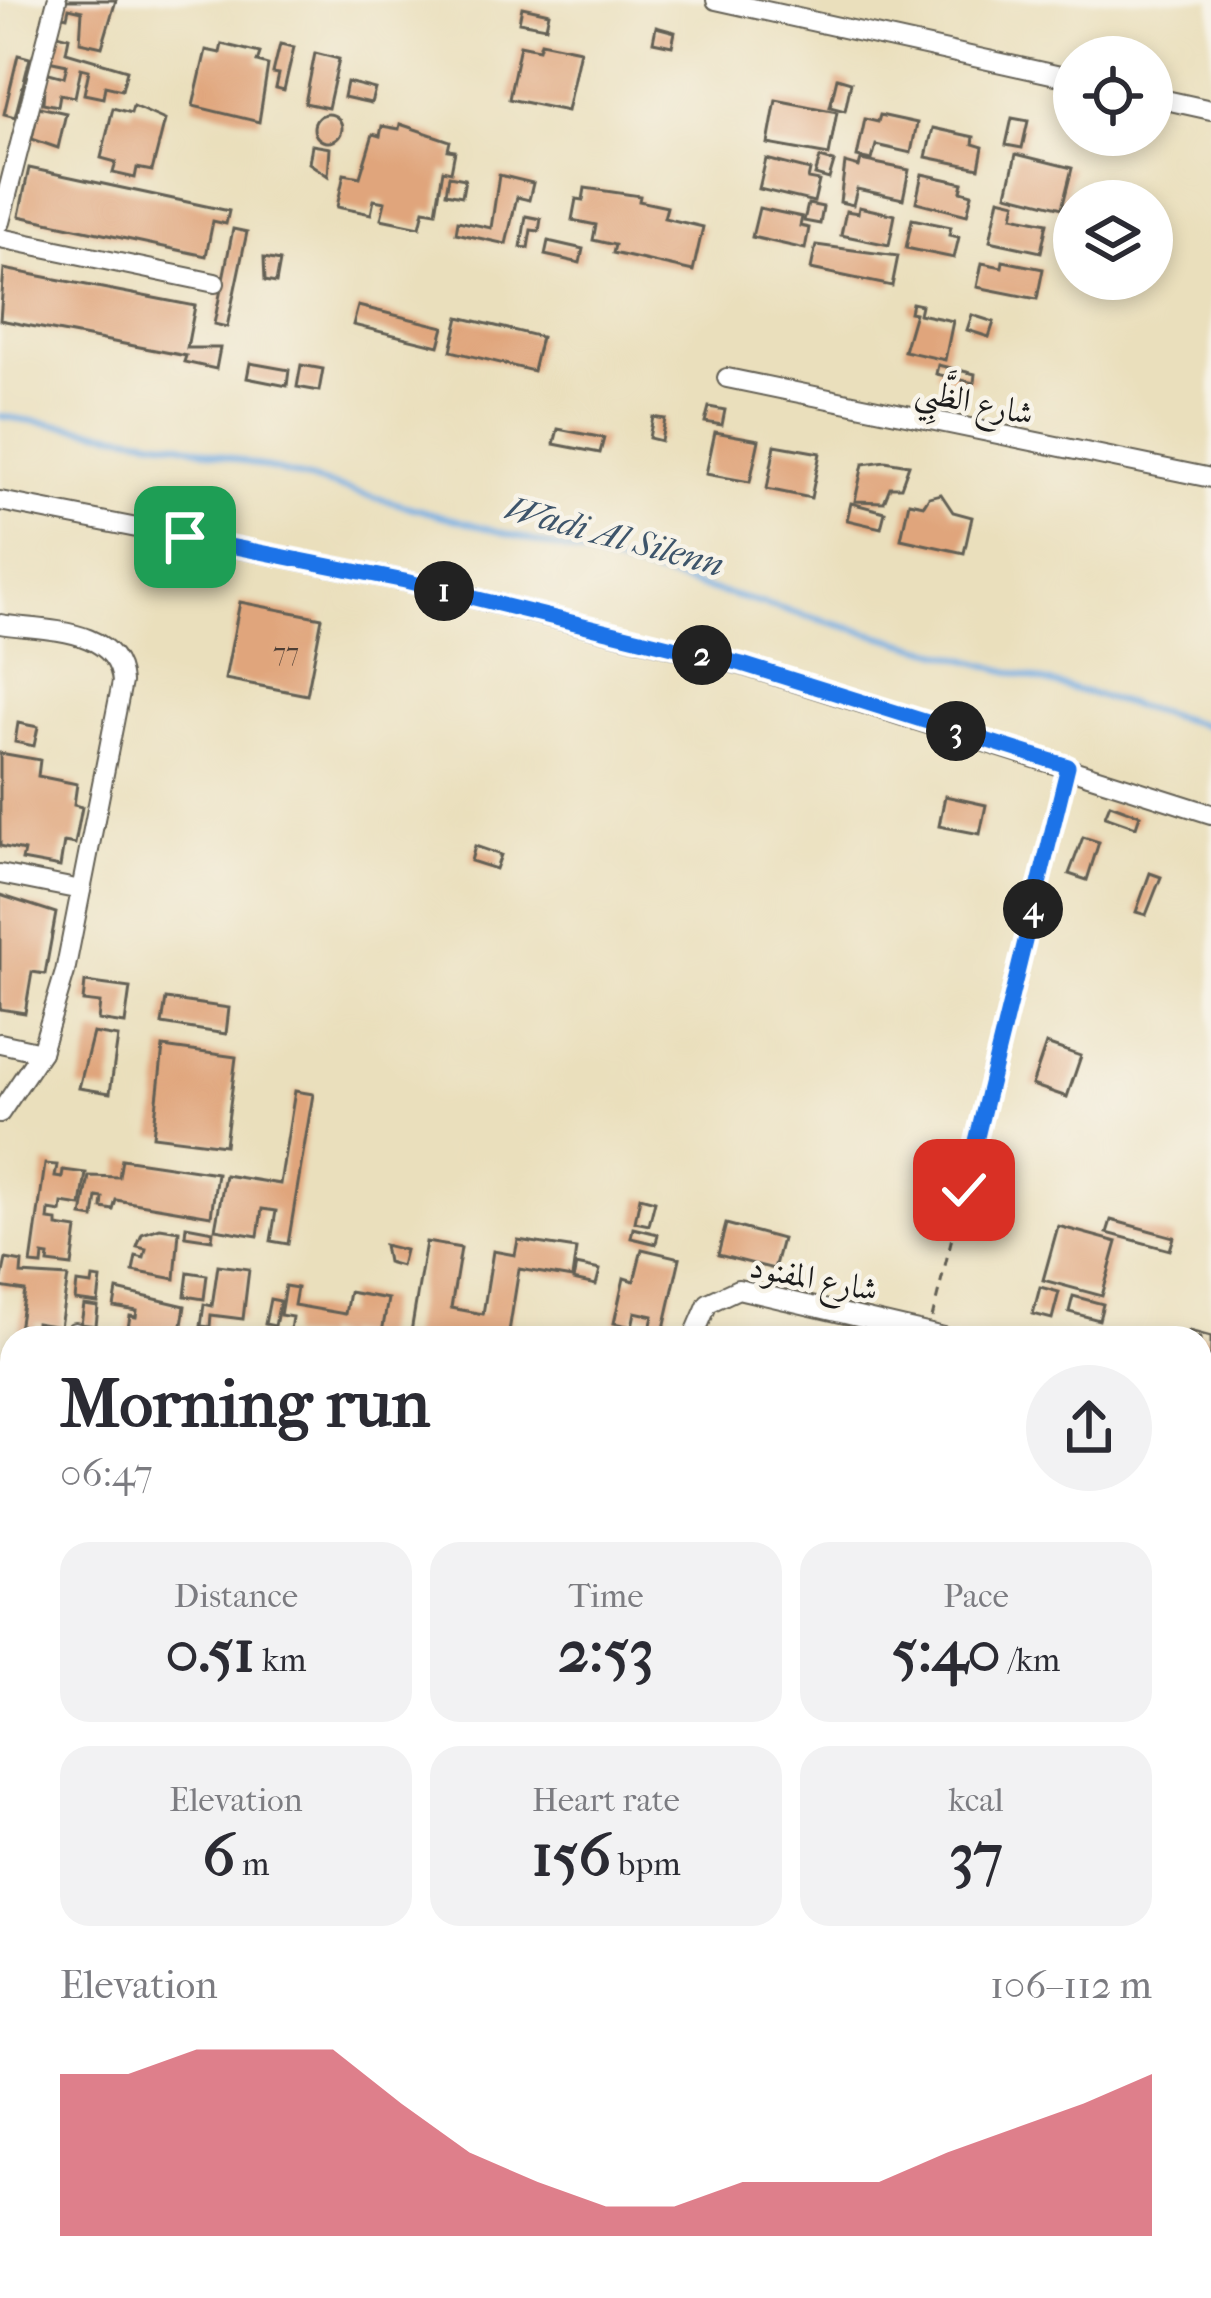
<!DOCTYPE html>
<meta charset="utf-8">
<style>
:root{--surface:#fff;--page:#f2f2f3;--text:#2b2b33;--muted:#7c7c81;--accent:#d1495b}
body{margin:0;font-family:"IM FELL French Canon",Amiri,serif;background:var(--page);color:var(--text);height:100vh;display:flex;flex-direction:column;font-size:45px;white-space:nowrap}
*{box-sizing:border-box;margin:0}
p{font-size:39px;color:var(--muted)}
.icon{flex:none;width:66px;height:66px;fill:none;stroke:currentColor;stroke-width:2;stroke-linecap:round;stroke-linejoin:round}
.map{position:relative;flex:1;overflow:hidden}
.panel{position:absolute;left:0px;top:1326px;width:1212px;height:972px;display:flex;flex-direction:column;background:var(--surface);border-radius:36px 36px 0 0;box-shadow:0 6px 18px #0003}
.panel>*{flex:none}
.controls{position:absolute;left:1053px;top:36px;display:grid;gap:24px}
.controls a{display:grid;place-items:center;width:120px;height:120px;border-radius:50%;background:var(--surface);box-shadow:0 6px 18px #0003;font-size:60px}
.pin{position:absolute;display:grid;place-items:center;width:102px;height:102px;color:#fff;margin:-51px;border-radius:24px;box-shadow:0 6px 18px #0006}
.km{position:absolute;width:60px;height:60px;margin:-30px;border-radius:50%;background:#222;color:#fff;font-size:33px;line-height:60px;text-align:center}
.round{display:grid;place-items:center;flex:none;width:126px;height:126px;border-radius:63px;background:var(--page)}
.summary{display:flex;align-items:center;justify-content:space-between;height:204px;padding:0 60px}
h1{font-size:66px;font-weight:700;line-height:90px}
.figures{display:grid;grid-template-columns:repeat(3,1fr);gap:18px;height:204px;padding:12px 60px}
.figures div{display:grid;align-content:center;border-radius:30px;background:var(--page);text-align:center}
.figures b{font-size:60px;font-weight:700}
.figures small{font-size:33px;font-weight:400}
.figures p{font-size:33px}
.chart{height:336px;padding:24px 60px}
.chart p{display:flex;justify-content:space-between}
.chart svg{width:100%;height:216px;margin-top:12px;fill:var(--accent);opacity:.7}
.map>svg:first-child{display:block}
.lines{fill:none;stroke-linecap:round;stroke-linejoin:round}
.stream{stroke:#71abe1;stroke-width:6}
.building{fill:#e0a57c}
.minor-casing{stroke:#646054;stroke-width:22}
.highway-casing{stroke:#646054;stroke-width:32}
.path{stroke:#646054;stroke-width:3;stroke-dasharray:9 9;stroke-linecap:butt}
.minor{stroke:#fff;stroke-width:18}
.highway{stroke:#fff;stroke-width:27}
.route-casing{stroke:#fff;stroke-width:24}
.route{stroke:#1a73e8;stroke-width:15}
.labels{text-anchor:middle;stroke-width:9;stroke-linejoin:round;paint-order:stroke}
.number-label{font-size:27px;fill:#4d3e34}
.street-label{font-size:33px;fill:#1c1c1c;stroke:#f7f3e8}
.water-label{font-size:36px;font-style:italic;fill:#3e556b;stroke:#f7f3e8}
</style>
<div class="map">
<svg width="1211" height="2298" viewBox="0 0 1211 2298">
<rect width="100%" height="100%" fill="#f7f3e8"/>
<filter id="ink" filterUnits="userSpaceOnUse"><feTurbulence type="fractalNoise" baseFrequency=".00833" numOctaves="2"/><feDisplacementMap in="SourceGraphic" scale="24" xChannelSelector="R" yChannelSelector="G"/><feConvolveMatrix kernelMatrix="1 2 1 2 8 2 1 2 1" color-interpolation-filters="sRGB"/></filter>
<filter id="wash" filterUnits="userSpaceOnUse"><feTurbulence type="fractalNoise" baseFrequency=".004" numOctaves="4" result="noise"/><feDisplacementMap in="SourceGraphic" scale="48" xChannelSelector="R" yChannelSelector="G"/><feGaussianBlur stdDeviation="2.7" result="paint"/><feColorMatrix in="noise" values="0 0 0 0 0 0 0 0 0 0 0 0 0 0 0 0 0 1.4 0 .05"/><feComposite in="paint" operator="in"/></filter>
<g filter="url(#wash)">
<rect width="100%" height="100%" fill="#eadfbc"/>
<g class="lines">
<path class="stream" d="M0,416L177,443L1211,727"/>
</g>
<g id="blocks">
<g class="building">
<path d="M62,0H116L102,47L80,42L82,11L69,8L67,17L58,15Z"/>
<path d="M522,7L549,13L546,27L519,22Z"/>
<path d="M656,27L675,32L672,46L653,42Z"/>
<path d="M54,33L69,37L66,52L127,70L122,90L105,86L103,98L84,94L89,70L81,68L75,97L60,94L58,106L43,103L45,72L64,77L67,65L48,61Z"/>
<path d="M541,42L580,50L567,111L509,99L520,45L539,49Z"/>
<path d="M222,44L260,53L257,62L268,65L259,122L193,106L206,50L220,53Z"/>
<path d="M280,44L294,47L284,90L276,88L279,74L273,73Z"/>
<path d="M315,53L339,59L328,108L305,103Z"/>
<path d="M18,55L30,58L15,117L4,114Z"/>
<path d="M837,78L851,82L845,111L830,107Z"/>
<path d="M347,82L375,89L371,103L344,97Z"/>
<path d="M776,100L837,112L829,155L768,144Z"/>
<path d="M133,106L165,120L152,171L137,168L135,178L113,173L116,162L101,158L113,108L131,113Z"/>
<path d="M39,107L66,113L58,148L32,139Z"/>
<circle cx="328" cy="128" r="14"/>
<path d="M880,115L917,123L911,153L876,145L872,160L857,157L865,119L878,122Z"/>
<path d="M1012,118L1028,121L1022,148L1006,145Z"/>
<path d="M400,124L450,141L448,150L455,151L451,172L443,170L436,212L424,210L420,227L381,219L385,202L374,200L371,214L337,207L344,174L360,177L373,134L380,136L382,126L399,129Z"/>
<path d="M933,128L974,137L973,144L983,147L979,168L926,157Z"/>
<path d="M312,145L330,148L328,176L309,163Z"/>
<path d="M1016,154L1072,168L1062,208L1007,194Z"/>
<path d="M820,158L834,162L829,179L815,175Z"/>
<path d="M766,159L810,170L808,179L819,181L814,202L759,189Z"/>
<path d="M861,160L909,170L903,199L857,189L853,205L840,202L845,163L859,167Z"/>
<path d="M29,168L229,211L226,224L213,221L206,256L19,216Z"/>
<path d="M922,174L963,183L961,191L972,194L967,215L916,202Z"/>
<path d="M499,175L533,183L529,200L517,197L506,244L456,233L458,221L491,228Z"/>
<path d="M449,176L465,179L462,196L446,193Z"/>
<path d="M585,188L640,196L639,201L667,207L664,218L703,227L693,271L613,253L615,245L593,240L596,225L572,220L576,199L583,200Z"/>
<path d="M999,198L1016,202L1013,216L1047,223L1041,252L990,241Z"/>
<path d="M808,204L823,207L820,224L804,221Z"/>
<path d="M859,207L895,215L889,245L841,235L846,211L858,213Z"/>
<path d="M759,208L802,217L800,226L809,228L805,249L752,237Z"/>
<path d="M526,216L541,219L539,231L531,230L528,248L521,247Z"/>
<path d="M912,219L951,227L949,235L959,237L954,258L906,248Z"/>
<path d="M233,229L247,232L227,327L214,324Z"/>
<path d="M548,241L583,249L580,263L545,255Z"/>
<path d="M816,245L898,256L892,286L811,269Z"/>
<path d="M264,258L280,261L276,283L265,281Z"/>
<path d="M1003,261L1043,269L1037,299L977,287L982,263L1002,267Z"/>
<path d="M4,269L195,306L187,348H220L216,369L184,362L186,356L0,320Z"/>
<path d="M912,303L921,305L919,314L953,321L945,360L904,351L915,313L910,312Z"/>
<path d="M358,306L444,327L439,346L353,325Z"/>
<path d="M972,315L994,322L989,337L967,330Z"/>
<path d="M459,317L541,337L533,371L451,351Z"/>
<path d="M250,363L289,370L287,386L247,378Z"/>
<path d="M301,365L323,369L319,391L297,387Z"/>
<path d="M938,365L975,374L974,383L936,374Z"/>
<path d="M709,407L725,410L722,425L705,422Z"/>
<path d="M653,417L665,419L661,441L649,438Z"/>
<path d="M558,429L604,438L600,453L554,444Z"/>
<path d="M715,432L759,440L750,482L706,474Z"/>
<path d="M775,445L820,453L811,498L767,489Z"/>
<path d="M885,461L909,465L901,487H890L884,502L855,501L863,464Z"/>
<path d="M941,494L953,512L972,517L964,553L901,539L909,502L924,505L929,497Z"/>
<path d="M851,503L885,512L881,528L847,520Z"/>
<path d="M240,602L322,618L307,695L225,679Z"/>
<path d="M18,723L38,727L34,746L15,742Z"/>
<path d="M0,753L40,760L38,776L77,784L74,805L82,807L75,844L64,842L60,867L22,860L24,851L0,846Z"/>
<path d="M945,796L986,805L980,834L939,826Z"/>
<path d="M1110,804L1140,815L1136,827L1105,816Z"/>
<path d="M1083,837L1099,842L1087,880L1069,874Z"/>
<path d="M475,846L501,855L496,869L471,861Z"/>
<path d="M1150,873L1161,877L1146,915L1136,912Z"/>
<path d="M0,895L56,913L45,974L32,972L25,1013L0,1009Z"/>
<path d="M85,982L130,988L125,1024L98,1020L100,1003L83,1001Z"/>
<path d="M166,999L229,1008L226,1034L162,1024Z"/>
<path d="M93,1033L118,1037L110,1093L79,1088Z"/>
<path d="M1046,1044L1081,1056L1067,1097L1032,1085Z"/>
<path d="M163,1047L236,1057L225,1145L153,1136Z"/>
<path d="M295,1091L313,1094L288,1244L271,1241L276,1211L262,1209L258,1236L215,1229L225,1175L280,1184Z"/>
<path d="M122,1159L217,1173L211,1216L116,1200L113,1210L102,1208L103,1198L97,1197L94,1218L82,1216L89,1176L119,1177Z"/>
<path d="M45,1164L57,1165L55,1177L62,1178L63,1170L86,1173L81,1206L62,1203L61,1212L49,1210L48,1220L57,1221V1226L77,1229L72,1266L48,1263L49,1256L43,1255L42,1265L31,1264Z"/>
<path d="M640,1197L655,1201L649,1225L635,1222Z"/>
<path d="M1111,1220L1174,1237L1170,1250L1107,1233Z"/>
<path d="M726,1224L782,1239L774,1269L718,1255Z"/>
<path d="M186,1226L213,1231L212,1240L185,1236Z"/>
<path d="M1058,1226L1117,1242L1102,1296L1043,1280Z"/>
<path d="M160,1228L179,1231L175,1279L133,1271L136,1256L144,1258L146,1249L137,1247L142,1234Z"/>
<path d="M633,1228L658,1234L656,1244L631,1238Z"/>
<path d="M518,1240L576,1249L572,1278L519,1269L508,1338H410L426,1242L461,1248L451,1308L483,1314L493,1251L515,1255Z"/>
<path d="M384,1245L405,1250L401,1266L387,1262Z"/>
<path d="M642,1249L680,1258L662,1337L649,1334L653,1316L635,1312L632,1327L614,1323L624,1278L634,1281Z"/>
<path d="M6,1259L22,1262L21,1274L68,1277L60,1327L36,1323L34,1338L18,1336L25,1291L0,1287Z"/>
<path d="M218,1265L249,1269L243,1319L211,1315L210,1327L201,1326L204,1304L212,1306Z"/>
<path d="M576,1265L600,1270L596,1285L573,1280Z"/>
<path d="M188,1272L207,1275L204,1299L185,1296Z"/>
<path d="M93,1278L101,1279L98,1303L75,1300L77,1283L92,1285Z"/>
<path d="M285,1286L297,1288L294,1305L345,1314L349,1292L388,1299L381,1338L342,1332L341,1338L322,1332L321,1338L289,1336L292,1317L280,1315Z"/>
<path d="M1040,1287L1059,1292L1052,1319L1033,1314Z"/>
<path d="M117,1290L185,1306L180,1338L127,1334L130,1316L136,1317L137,1311L114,1307Z"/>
<path d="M1073,1296L1103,1304L1099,1320L1069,1312Z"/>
<path d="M270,1299L280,1301L275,1326L265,1324Z"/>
<path d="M84,1305L98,1307L96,1326L81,1324Z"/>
<path d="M1189,1331L1211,1337V1357L1200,1354V1338H1187Z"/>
<path d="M1200,1368L1211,1371L1210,1407L1200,1404Z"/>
<path d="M0,1382L12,1384V1422L0,1421Z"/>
<path d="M1200,1510L1211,1514L1201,1558H1200Z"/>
<path d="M1200,1576L1211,1578V1626L1200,1623Z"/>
<path d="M1200,1630L1211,1633V1691L1205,1704L1200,1702Z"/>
<path d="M1200,1718L1211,1721V1771L1205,1783L1211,1785V1798L1201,1795L1203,1789L1200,1794Z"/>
<path d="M127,2286H159L156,2298H125Z"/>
<path d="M306,2286H338L336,2298H304Z"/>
<path d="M356,2286H537L535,2298H354Z"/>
<path d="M743,2286H834L831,2298H739Z"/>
<path d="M866,2286H922L945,2293L943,2298H862Z"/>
</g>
</g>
</g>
<g filter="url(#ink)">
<use href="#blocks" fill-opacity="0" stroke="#646054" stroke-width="3"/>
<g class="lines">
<defs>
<g id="minor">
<path d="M716,0L1074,79"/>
<path d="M1152,97L1211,110"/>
<path d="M0,222L57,0"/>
<path d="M0,238L215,283"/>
<path d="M727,378L1211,478"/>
<path d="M0,501L405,581L742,665L1211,814"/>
<path d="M0,624C42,631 118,626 122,682L65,972L41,1052L0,1113"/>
<path d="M0,874L81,890"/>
<path d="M0,1043L41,1052"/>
<path d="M75,1338V1332"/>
<path d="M693,1338L708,1303L738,1289L948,1338"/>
<path d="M0,1614L12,1616"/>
<path d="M0,1694L12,1640"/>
<path d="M0,1752L12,1764"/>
<path d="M0,1802L12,1790"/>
<path d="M0,1872L12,1878"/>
<path d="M1200,1891L1211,1849"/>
<path d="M1200,2028L1211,2031"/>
<path d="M0,2102L9,2062"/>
<path d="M0,2130L12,2133"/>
<path d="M0,2264L12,2260"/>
<path d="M1047,2286L1091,2298"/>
<path d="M571,2298L574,2286"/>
<path d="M698,2298L700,2286"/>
<path d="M845,2298L849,2286"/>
<path d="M993,2298L996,2286"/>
</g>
<g id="highway">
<path d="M0,1896L12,1898"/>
<path d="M0,1942L12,1944"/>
<path d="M1200,2170L1211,2174"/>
<path d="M1200,2217L1211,2220"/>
</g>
</defs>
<use href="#minor" class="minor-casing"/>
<use href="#highway" class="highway-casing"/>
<g class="path">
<path d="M932,1318L1064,786"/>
<path d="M1200,1365L1211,1367"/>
</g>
<use href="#minor" class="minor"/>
<use href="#highway" class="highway"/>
</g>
</g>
<g class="lines" filter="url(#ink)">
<defs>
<path id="route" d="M185,537L405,581L742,664L1068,766L964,1190"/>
</defs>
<use href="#route" class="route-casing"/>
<use href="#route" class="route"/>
</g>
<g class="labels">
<g class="number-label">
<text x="286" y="661">77</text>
</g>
<g class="street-label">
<text transform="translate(975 401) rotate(12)" y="12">شارع الظَّبِي</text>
<text transform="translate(814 1277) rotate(11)" y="12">شارع المفنود</text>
</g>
<g class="water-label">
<text transform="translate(615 535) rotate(15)" y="13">Wadi Al Silenn</text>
</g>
</g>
</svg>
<div class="controls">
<a><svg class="icon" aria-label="locate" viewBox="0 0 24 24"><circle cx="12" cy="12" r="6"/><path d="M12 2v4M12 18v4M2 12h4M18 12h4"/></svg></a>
<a><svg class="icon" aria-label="layers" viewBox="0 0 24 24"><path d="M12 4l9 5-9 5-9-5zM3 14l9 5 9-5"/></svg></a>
</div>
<div class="pin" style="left:185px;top:537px;background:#1e9e55"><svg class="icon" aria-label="arrive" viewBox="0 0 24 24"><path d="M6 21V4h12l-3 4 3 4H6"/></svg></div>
<div class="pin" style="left:964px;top:1190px;background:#d93025"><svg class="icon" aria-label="check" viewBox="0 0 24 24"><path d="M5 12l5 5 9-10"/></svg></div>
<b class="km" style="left:444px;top:591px">1</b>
<b class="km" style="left:702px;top:655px">2</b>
<b class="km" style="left:956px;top:731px">3</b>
<b class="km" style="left:1033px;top:909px">4</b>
<section class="panel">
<div class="summary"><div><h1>Morning run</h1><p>06:47</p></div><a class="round"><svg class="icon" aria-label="share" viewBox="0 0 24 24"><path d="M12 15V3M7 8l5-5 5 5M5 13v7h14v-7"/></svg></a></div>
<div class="figures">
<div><p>Distance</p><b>0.51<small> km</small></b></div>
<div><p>Time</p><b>2:53</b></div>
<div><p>Pace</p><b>5:40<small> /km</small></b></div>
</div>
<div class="figures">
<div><p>Elevation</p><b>6<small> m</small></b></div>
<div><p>Heart rate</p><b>156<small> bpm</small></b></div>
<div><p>kcal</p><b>37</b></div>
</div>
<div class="chart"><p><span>Elevation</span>106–112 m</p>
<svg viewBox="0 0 160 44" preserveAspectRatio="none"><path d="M0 44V11L10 11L20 6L30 6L40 6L50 17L60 27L70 33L80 38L90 38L100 33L110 33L120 33L130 27L140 22L150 17L160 11V44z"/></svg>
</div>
</section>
</div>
